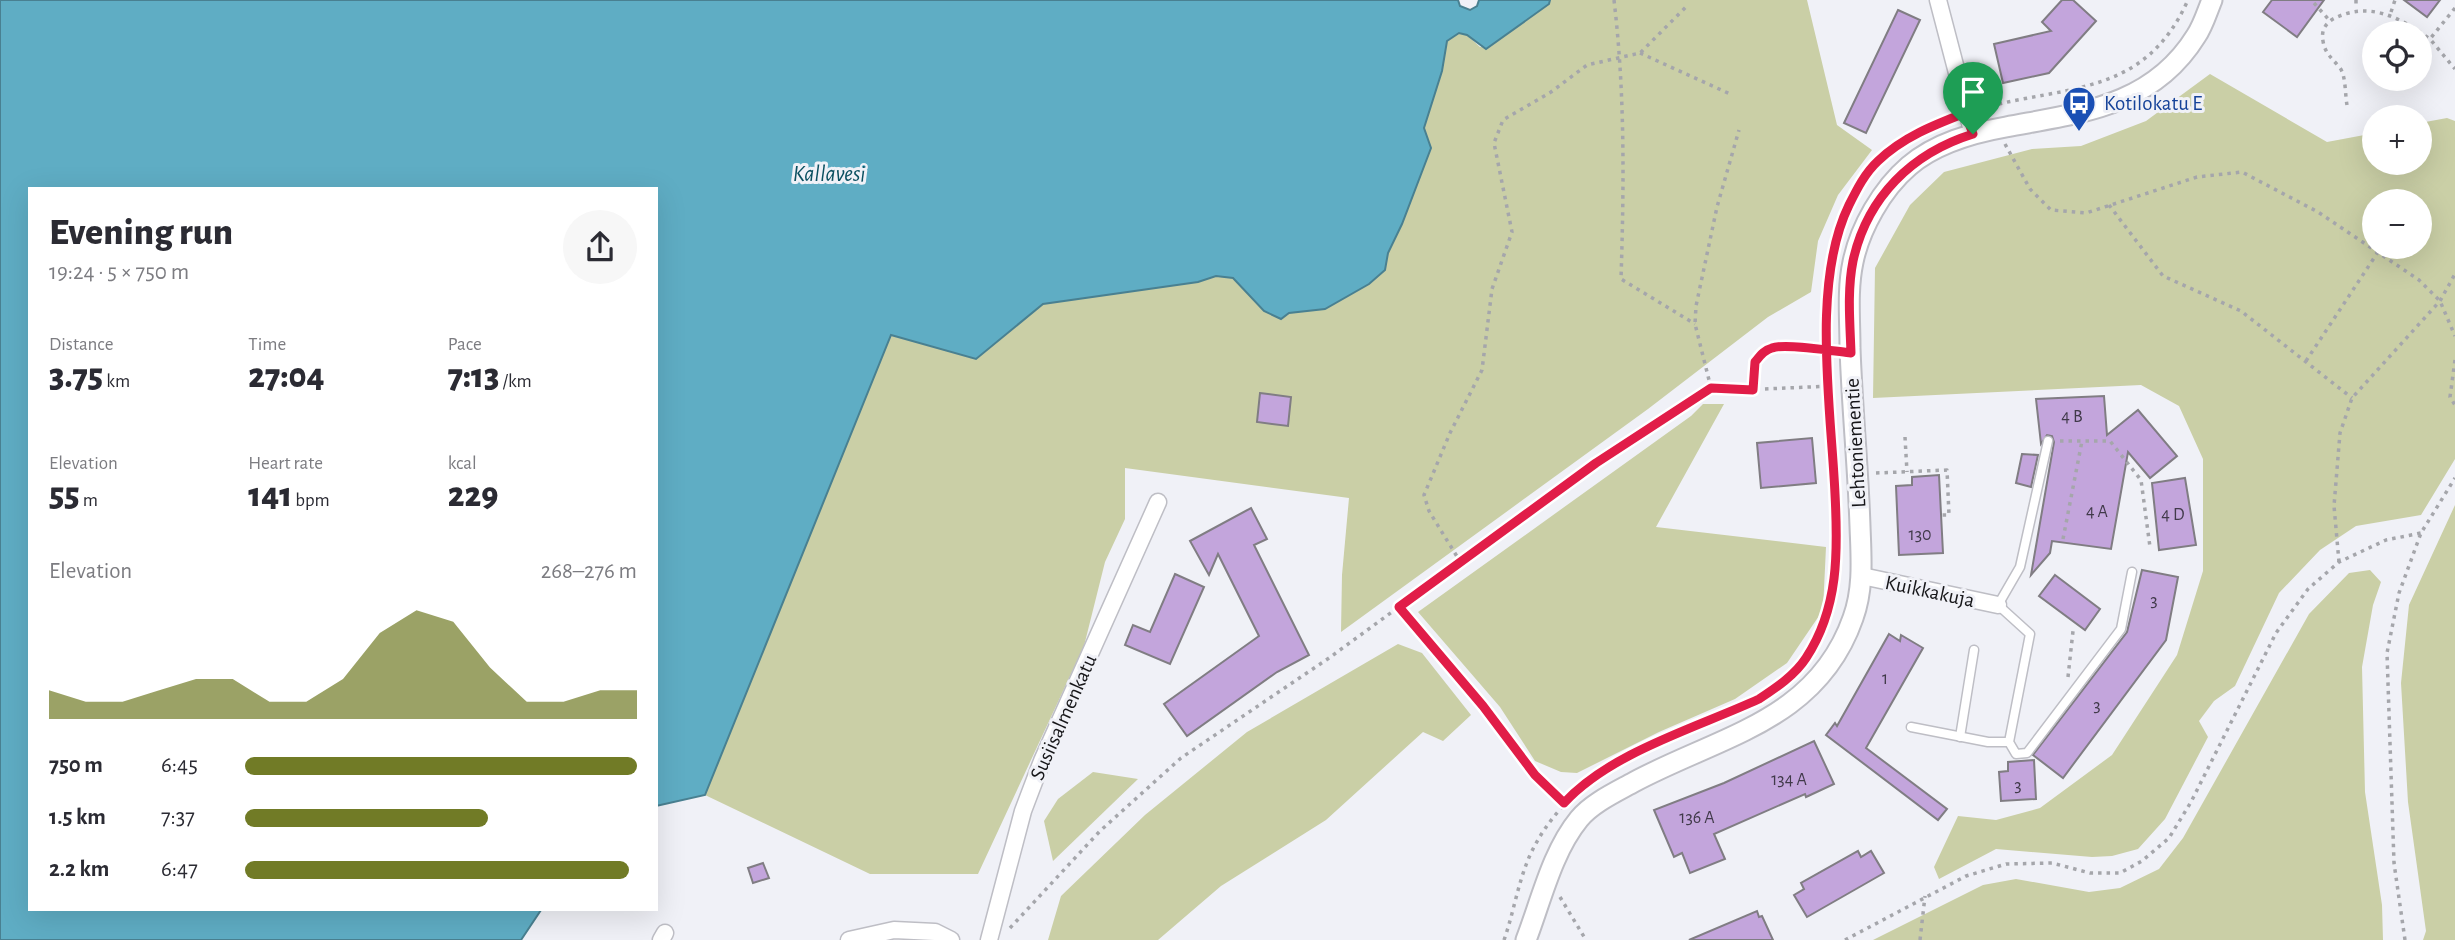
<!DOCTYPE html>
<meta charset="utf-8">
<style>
:root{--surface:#fff;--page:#f7f7f7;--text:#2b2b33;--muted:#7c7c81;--accent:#717b26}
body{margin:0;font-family:"Alegreya Sans",sans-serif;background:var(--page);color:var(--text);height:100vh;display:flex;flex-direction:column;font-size:26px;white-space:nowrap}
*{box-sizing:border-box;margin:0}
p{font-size:23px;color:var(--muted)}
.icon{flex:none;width:38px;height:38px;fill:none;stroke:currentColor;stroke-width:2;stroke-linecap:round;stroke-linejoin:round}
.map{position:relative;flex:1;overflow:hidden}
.side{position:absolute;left:28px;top:187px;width:630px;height:724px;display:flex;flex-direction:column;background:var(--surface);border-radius:0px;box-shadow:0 7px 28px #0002}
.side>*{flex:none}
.controls{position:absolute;left:2362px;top:21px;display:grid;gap:14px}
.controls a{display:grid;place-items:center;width:70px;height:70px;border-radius:50%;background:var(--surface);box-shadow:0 7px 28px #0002;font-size:35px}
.pin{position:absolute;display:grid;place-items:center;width:60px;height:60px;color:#fff;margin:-72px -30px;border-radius:50% 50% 50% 0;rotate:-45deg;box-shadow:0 0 7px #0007}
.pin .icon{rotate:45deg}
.round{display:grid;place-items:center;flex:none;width:74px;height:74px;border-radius:37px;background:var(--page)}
.overview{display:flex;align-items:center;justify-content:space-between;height:119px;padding:0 21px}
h1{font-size:38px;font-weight:800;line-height:52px}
.metrics{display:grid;grid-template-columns:repeat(3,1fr);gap:10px;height:119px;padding:7px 21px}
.metrics div{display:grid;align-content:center}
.metrics b{font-size:35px;font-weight:800}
.metrics small{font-size:19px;font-weight:400}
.metrics p{font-size:19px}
.chart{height:196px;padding:14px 21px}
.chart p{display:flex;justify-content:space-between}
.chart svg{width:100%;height:126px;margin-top:7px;fill:var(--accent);opacity:.7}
ul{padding:0 21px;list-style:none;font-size:23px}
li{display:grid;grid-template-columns:112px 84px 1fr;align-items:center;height:52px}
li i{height:18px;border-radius:9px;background:var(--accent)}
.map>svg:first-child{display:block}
.green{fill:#cacfa6;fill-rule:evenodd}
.water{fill:#5fadc4;stroke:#498091;stroke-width:2}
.building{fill:#c3a5dc;stroke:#807d83;stroke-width:2}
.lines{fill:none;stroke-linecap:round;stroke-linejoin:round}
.service-casing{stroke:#bebec5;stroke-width:11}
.minor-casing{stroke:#bebec5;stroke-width:19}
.tertiary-casing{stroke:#bebec5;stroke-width:23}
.path{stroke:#a5a6ab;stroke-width:3.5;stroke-dasharray:3.5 5;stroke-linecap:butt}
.service{stroke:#fff;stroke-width:8}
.minor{stroke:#fff;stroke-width:16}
.tertiary{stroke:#fff;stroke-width:19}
.route-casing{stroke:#fff;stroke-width:14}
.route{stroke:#e11d48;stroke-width:9}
.labels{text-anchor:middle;stroke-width:6;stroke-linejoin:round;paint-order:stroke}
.number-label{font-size:18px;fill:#413a4a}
.transit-label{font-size:21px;fill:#164399;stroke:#f0f1f7;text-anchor:start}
.street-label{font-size:21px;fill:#161619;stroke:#f0f1f7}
.water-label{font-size:23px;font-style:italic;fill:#0b5061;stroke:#f0f1f7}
</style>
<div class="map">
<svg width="2455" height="940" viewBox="0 0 2455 940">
<rect width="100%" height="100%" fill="#f0f1f7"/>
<g class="green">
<path d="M1550,0H1807L1837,125L1872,150L1838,195L1818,241L1811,292L1768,317L1648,409L1341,632L1342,575L1349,498L1125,468V519L1105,562L1084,646L978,874H870L705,795L891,334L976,359L1043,304L1198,282L1216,276L1233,278L1264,311L1289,313L1325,309L1385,270L1388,253L1402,224L1431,148L1424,128L1442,71L1447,41L1459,33L1467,35L1480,47L1491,45L1549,4Z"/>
<path d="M2210,74L2327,142L2375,133V163H2420V123L2447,118L2455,121V459L2421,515L2356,526L2320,550L2279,593L2235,686L2214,701L2199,721L2208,737L2165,819L2138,849L2112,856L2092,857L1996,849L1939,879L1934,867L1958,816L1996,820L2040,808L2112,755L2177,655L2203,571V459L2179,406L2141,385L1873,398L1875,268L1910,205L1944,172L2032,149L2081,146L2146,121ZM2375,201H2420V247H2375Z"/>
<path d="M1703,404H1724L1656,527L1826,547L1823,610L1787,663L1735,699L1659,732L1577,773L1561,772L1535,761L1500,707L1418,612L1691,416Z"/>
<path d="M2455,505V940H2423L2426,931L2408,802L2401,683L2409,605Z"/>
<path d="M2370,570L2381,582L2373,605L2362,667L2365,792L2382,905L2383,940H1873L1983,885L2016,879L2089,892L2120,888L2159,869L2183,838L2309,614L2349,573Z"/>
<path d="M1398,644L1422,653L1471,715L1443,741L1423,732L1326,820L1221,886L1158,940H1048L1061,896L1145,815L1247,732Z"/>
<path d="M1093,772L1138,779L1053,861L1044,821L1058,799Z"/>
</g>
<path class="water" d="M0,0H1458L1460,6L1470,10L1477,6L1479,0H1550L1549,4L1486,49L1467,35L1459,33L1447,41L1442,71L1424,128L1431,148L1402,224L1388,253L1385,270L1369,284L1325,309L1289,313L1281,319L1264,311L1233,278L1216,276L1198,282L1043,304L976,359L891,335L705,795L656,806V189H30V910H541L521,940H0Z"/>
<g class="building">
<path d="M2062,0H2073L2096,21L2049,73L2003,83L1994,44L2051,31L2042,22Z"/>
<path d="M2272,0H2324L2297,37L2263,12Z"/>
<path d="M2404,0H2440L2427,17Z"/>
<path d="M1898,10L1920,20L1866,133L1844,123Z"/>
<path d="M1260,393L1291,397L1288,426L1257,422Z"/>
<path d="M2104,396L2107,435L2138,410L2177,456L2150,478L2128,452L2111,549L2052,541L2050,553L2031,575L2054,442L2052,436L2047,435L2041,444L2036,399Z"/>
<path d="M1812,438L1816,483L1761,488L1757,443Z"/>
<path d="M2022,454L2038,455L2031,487L2016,483Z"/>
<path d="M1939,475L1943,553L1899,555L1896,486L1912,485V477Z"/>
<path d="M2185,478L2196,545L2159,550L2152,483Z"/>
<path d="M1251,508L1267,539L1254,545L1309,655L1277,672L1187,736L1164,704L1259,636L1218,554L1209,575L1190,541Z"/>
<path d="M2142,570L2178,577L2166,640L2063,778L2033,755L2127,632Z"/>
<path d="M1175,574L1204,587L1170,664L1125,645L1133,625L1150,632Z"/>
<path d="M2055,575L2100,609L2085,630L2039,596Z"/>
<path d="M1889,634L1900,641L1901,635L1923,648L1866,748L1947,809L1938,820L1826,735L1835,723L1837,726Z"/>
<path d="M1814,741L1834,784L1806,797L1805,794L1714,834L1725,859L1690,873L1682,853L1674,857L1654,810L1724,783Z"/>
<path d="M2034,760L2036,799L2001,801L1999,772L2008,771V762Z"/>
<path d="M1858,851L1861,857L1871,851L1884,873L1807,917L1794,895L1804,889L1801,883Z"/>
<path d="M763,863L769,878L753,883L748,868Z"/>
<path d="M1757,911L1759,917L1762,916L1773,940H1689Z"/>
</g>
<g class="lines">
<defs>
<g id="service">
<path d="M1753,389L1755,362L1768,349L1776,346L1851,353"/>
<path d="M2048,441L2020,567L1998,605L2030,634L2009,742L2016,754L2027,753L2121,629L2132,572"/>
<path d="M1911,727L1988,742H2009"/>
<path d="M1960,737L1974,650"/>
</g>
<g id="minor">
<path d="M1938,0L1973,134"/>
<path d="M1862,576L1998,605"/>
<path d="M661,940L665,933"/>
<path d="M849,940L894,930L935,932L951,940"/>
<path d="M989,940L1023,811L1042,761L1158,502"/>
</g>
<path id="tertiary" d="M1526,940C1541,901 1552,852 1579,819C1592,803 1616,792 1634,782C1720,736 1817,721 1853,618C1864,588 1861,556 1860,526C1858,466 1852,407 1850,348C1850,319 1847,290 1853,262C1860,228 1882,189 1909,166C1936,143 1972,133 2006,127C2079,113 2152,107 2196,36C2203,26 2207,12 2212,0"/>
</defs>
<use href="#service" class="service-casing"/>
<use href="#minor" class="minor-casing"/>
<use href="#tertiary" class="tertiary-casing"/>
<g class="path">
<path d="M1614,0C1625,93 1624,185 1621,279L1695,324"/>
<path d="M2356,0V8"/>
<path d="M2314,3L2330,21"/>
<path d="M2455,8L2430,39L2455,69"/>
<path d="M2391,12L2395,0"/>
<path d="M1640,53L1730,94"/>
<path d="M2347,105C2345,95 2346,76 2340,68C2333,59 2325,54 2323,41C2321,31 2325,24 2333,19C2370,0 2400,18 2430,39"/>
<path d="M1982,108C2069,85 2145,96 2188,0"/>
<path d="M2005,144L2030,189L2051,210L2086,213L2197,177L2242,172L2318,212L2419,280L2440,301L2455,336"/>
<path d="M2109,205L2163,276L2241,311L2352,398"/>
<path d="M1827,338C1826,266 1837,177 1907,137C1920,130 1937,125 1951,118"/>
<path d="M2455,360L2450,397L2455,405"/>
<path d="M2306,361L2378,252"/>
<path d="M1711,388L1695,324L1696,306L1717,207L1739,130"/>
<path d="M1765,389L1830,386"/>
<path d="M1905,437L1907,472"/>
<path d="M2060,441H2110L2141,480L2150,547"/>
<path d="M1876,473L1947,470L1949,515H1941"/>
<path d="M2063,539L2082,441"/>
<path d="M2339,562L2334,506L2340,433L2352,398L2440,301L2455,274"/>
<path d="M1461,563L1429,511L1424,495L1450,433L1482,370L1492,289L1512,232L1494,143L1503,120L1551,92L1587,65L1640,53L1688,5"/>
<path d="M1399,607L1483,706L1535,775L1564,803"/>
<path d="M2068,677L2073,631"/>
<path d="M1560,897L1586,940"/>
<path d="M1010,928L1100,831L1181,758L1329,658L1596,463L1711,388L1743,389"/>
<path d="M1504,940C1514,912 1518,881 1531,853C1574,763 1674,738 1759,699C1776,688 1795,675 1807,657C1843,600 1838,535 1834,470C1832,435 1831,399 1829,364"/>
<path d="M1845,940L1966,876L2006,864L2052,863L2090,873H2120L2142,861L2169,838L2191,802L2276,633L2308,589L2339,562L2386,540L2421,533"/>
<path d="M1920,940L1925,896"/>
<path d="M2405,940L2394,863L2387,653L2399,593L2421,533L2455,478"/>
</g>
<use href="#service" class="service"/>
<use href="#minor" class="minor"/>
<use href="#tertiary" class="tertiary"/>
</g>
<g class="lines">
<defs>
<path id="route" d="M1973,134C1912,153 1867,197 1853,261C1847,291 1850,323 1851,353C1834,351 1784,343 1772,348C1764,350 1760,356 1755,362L1753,390L1711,388L1596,463L1399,607L1483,706L1535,775L1564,803C1611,752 1696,728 1759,699C1776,688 1795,675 1806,658C1839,608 1838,551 1835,494C1831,407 1811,283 1849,205C1857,189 1865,173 1878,161C1903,137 1934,125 1965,113L1973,134"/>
</defs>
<use href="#route" class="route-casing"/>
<use href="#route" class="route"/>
</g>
<defs>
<symbol id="bus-pin" viewBox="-11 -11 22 30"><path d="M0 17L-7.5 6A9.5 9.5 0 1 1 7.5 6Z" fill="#1a4fb4" stroke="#f0f1f7"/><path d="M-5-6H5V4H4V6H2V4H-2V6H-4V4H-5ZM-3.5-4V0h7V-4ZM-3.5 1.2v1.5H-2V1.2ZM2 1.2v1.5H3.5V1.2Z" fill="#fff"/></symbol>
</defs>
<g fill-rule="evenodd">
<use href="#bus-pin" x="2060" y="84" width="38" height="52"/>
</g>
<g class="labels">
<g class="number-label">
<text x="2072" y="422">4 B</text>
<text x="2097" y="517">4 A</text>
<text x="2173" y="520">4 D</text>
<text x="1920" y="540">130</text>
<text x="2154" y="606">3</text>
<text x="1885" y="684">1</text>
<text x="2097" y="711">3</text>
<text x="1789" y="785">134 A</text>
<text x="2018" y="791">3</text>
<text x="1697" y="823">136 A</text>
</g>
<g class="transit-label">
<text x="2104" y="110">Kotilokatu E</text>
</g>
<g class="street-label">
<text transform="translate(1855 443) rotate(-93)" y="7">Lehtoniementie</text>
<text transform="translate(1930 591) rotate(12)" y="7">Kuikkakuja</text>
<text transform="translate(1063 717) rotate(-66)" y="7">Susiisalmenkatu</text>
</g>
<g class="water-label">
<text x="829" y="181">Kallavesi</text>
</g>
</g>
</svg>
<div class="controls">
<a><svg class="icon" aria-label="locate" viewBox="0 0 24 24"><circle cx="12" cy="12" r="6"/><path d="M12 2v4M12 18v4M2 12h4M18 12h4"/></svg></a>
<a>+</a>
<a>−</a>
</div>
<div class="pin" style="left:1973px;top:134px;background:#1e9e55"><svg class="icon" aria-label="arrive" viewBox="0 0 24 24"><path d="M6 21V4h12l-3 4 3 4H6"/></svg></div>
<section class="side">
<div class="overview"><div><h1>Evening run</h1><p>19:24 · 5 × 750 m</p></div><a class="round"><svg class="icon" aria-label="share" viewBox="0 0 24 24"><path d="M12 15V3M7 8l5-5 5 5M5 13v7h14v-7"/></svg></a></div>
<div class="metrics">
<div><p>Distance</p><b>3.75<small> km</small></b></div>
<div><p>Time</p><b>27:04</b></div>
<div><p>Pace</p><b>7:13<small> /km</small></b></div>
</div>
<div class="metrics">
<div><p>Elevation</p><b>55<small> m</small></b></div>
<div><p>Heart rate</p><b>141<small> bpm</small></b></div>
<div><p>kcal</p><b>229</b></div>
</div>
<div class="chart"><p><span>Elevation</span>268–276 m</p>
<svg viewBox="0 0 160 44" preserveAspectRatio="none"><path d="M0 44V34L10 38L20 38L30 34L40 30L50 30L60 38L70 38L80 30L90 14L100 6L110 10L120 26L130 38L140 38L150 34L160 34V44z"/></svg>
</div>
<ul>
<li><b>750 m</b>6:45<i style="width:100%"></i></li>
<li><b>1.5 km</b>7:37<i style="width:62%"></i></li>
<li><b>2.2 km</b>6:47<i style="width:98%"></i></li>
</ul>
</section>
</div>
